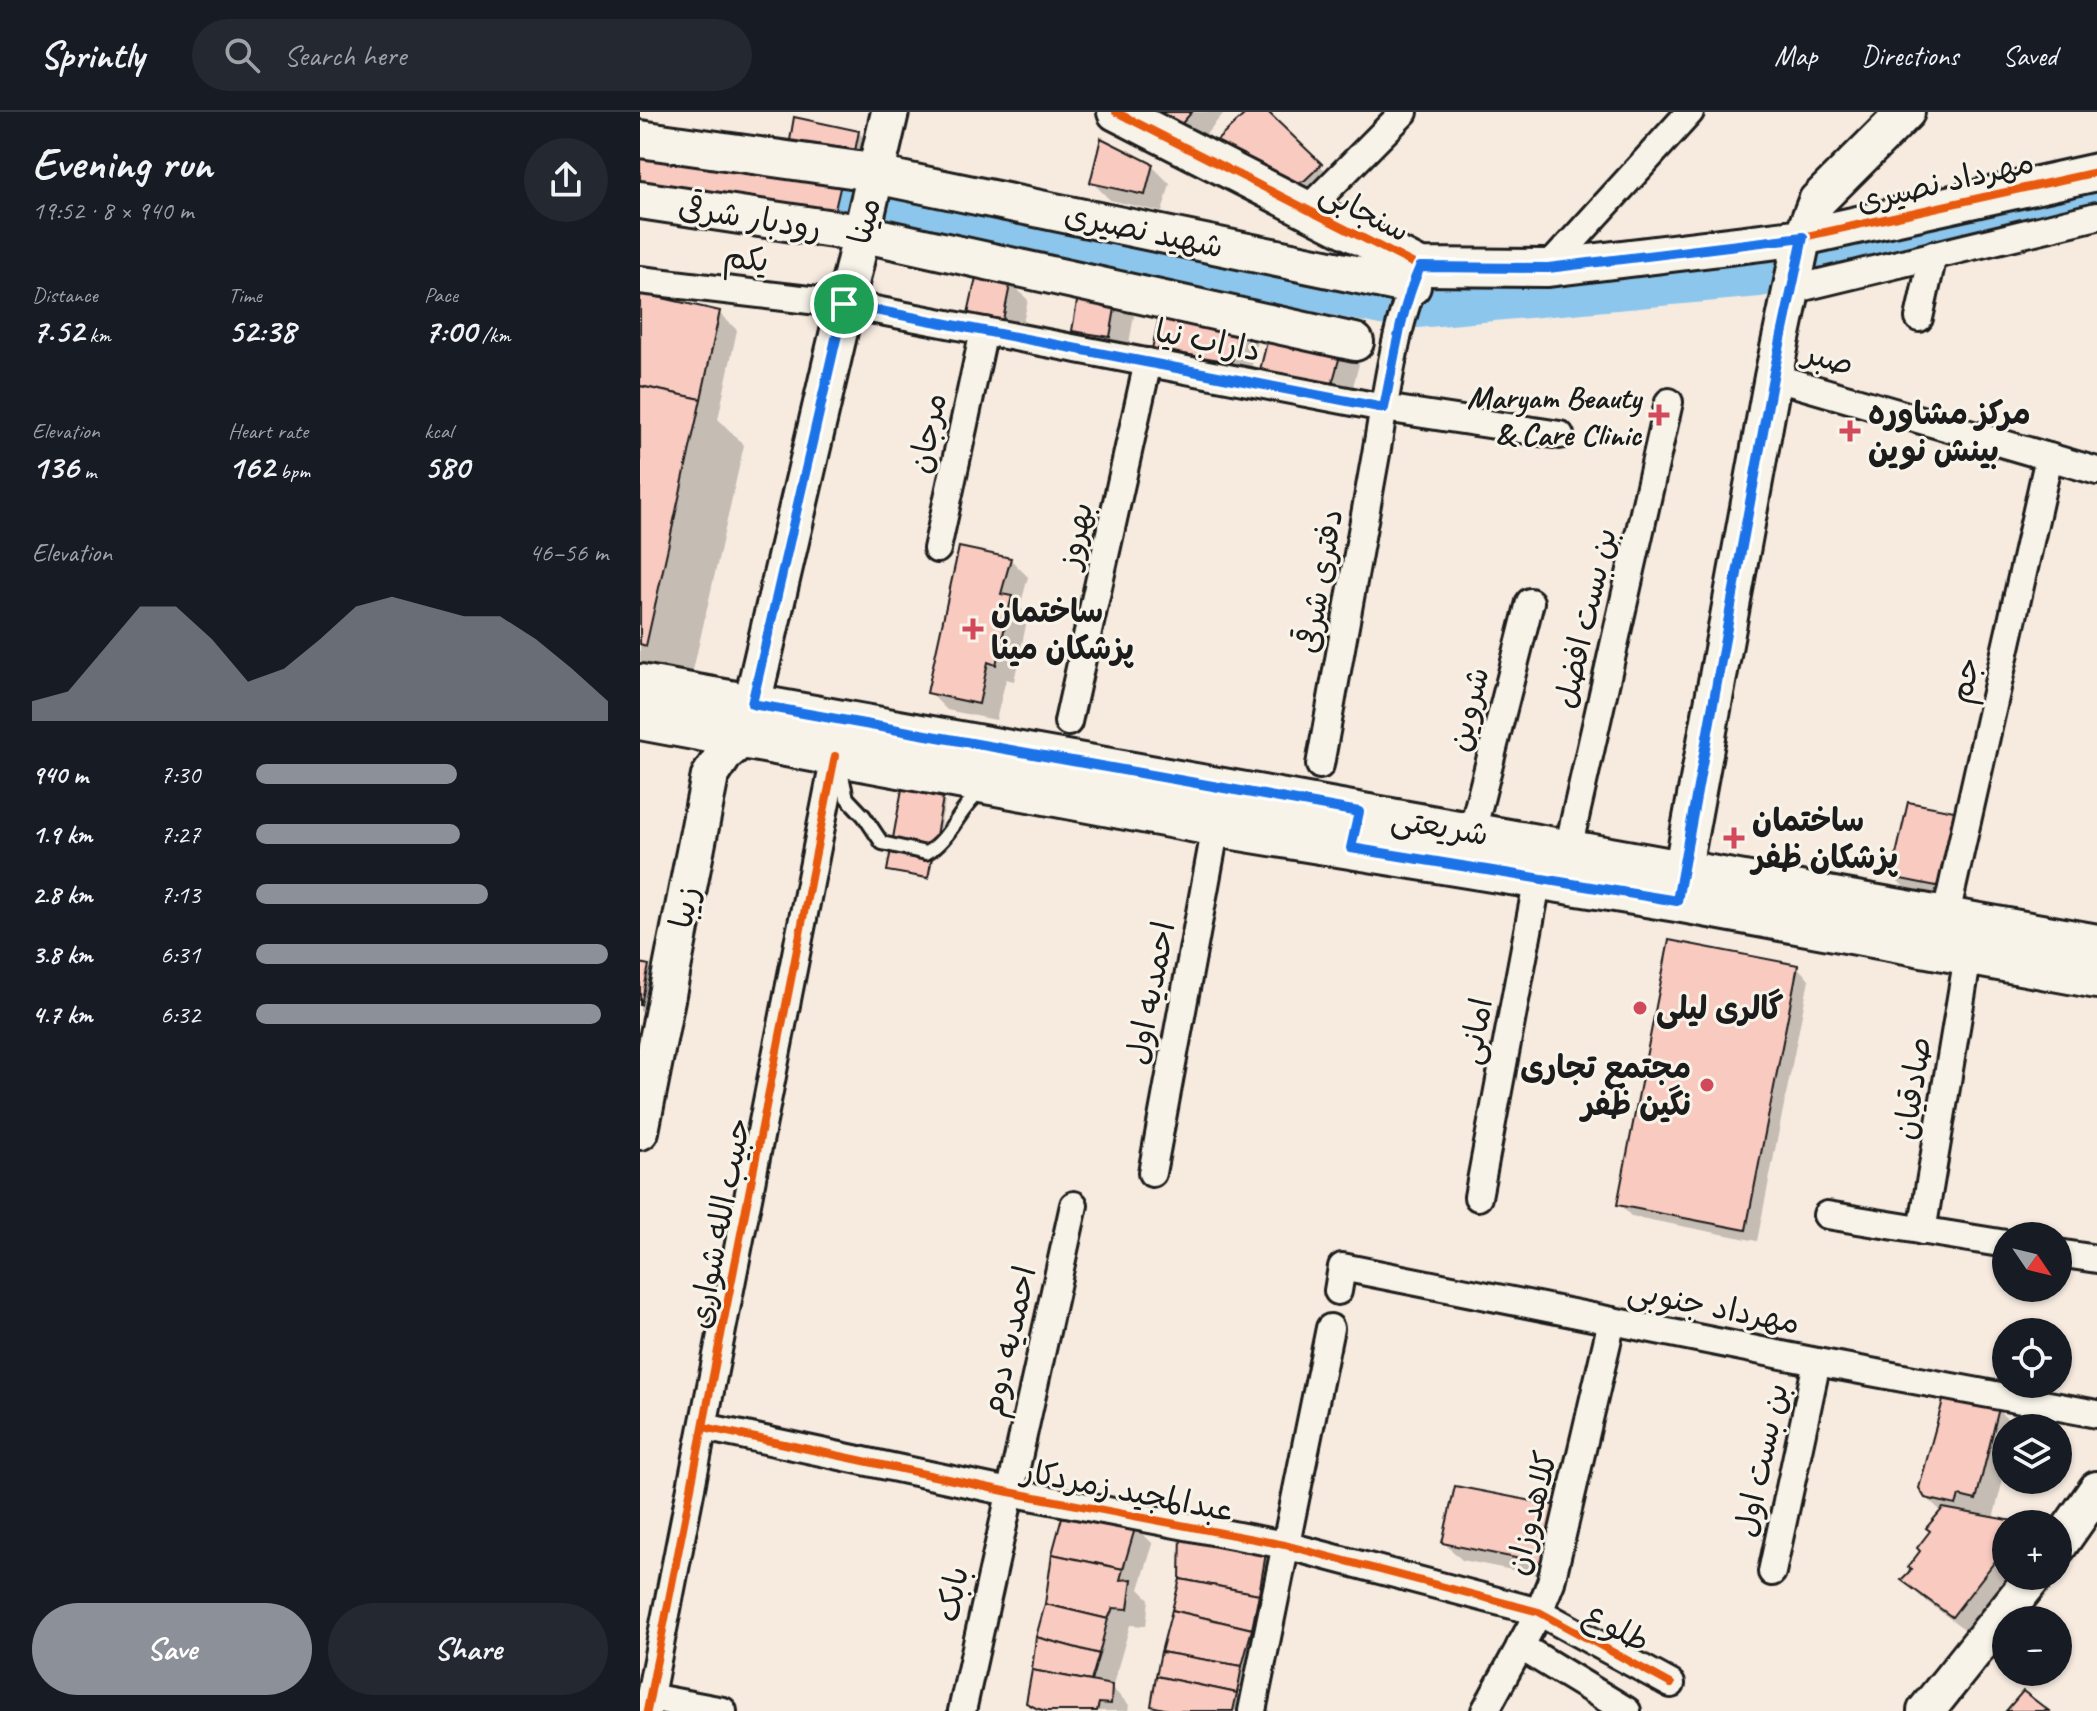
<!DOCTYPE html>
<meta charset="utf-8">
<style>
:root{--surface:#171b24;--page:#242831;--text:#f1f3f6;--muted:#9ea1a6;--line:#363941;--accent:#8c9099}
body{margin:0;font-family:Caveat,"Playpen Sans Arabic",sans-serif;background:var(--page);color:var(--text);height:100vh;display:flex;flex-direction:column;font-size:30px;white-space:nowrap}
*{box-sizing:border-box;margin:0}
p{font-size:26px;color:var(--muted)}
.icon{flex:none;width:44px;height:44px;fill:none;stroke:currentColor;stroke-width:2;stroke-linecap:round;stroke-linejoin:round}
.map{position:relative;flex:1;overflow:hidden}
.details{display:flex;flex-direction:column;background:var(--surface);width:640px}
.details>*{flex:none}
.needle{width:52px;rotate:125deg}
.controls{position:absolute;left:1352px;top:1110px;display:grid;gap:16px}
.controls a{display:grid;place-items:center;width:80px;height:80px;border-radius:50%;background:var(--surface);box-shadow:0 2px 6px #0004;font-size:40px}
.pin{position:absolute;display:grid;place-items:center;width:68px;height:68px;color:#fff;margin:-34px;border:4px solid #fff;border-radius:50%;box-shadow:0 2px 8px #0007}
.round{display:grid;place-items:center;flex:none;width:84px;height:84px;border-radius:42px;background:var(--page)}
.summary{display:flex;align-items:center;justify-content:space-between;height:136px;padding:0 32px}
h1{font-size:44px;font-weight:800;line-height:60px}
.figures{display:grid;grid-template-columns:repeat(3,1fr);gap:12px;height:136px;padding:8px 32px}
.figures div{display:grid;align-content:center}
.figures b{font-size:34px;font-weight:800}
.figures small{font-size:22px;font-weight:400}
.figures p{font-size:22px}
.chart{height:224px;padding:16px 32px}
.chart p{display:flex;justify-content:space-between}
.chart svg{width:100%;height:144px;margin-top:8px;fill:var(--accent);opacity:.7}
.action{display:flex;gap:16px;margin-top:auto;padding:16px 32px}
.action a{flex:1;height:92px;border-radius:48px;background:var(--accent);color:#fff;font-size:32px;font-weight:800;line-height:92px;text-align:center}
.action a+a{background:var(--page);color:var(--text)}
ul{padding:0 32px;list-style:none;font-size:26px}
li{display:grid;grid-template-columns:128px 96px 1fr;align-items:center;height:60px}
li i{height:20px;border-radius:10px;background:var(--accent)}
header{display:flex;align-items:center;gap:48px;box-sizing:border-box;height:112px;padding:0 40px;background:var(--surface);border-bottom:2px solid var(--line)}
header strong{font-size:38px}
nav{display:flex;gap:44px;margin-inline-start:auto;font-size:28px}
.search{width:560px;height:72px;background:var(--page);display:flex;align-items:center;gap:20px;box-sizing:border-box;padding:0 28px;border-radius:44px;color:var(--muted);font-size:30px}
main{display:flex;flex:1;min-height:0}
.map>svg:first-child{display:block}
.shadow{fill:#0003}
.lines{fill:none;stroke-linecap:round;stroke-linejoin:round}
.river{stroke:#8cc6ec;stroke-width:40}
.building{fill:#f9cac0;stroke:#1c1c1c;stroke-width:2}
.lane-casing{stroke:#1c1c1c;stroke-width:18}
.street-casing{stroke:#1c1c1c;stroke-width:32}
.secondary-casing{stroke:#1c1c1c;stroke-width:42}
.primary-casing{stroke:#1c1c1c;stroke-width:46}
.lane{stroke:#f7f3e8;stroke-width:12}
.street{stroke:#f7f3e8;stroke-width:26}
.secondary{stroke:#f7f3e8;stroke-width:36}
.primary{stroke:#f7f3e8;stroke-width:40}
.cycleway-casing{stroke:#f7f3e8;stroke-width:13}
.cycleway{stroke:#e8590c;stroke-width:8}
.route-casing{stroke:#fff;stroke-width:16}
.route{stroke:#1a73e8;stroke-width:10}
.poi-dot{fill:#d1495b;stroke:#f7f3e8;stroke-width:3}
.labels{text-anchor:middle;stroke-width:6;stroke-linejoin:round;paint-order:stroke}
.street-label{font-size:32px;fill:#1c1c1c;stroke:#f7f3e8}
.poi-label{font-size:32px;font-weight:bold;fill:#1c1c1c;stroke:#f7f3e8;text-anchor:start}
</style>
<header>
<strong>Sprintly</strong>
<div class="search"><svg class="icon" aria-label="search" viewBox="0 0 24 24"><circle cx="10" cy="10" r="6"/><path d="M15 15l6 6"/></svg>Search here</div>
<nav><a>Map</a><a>Directions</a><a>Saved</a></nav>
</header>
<main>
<section class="details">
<div class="summary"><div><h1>Evening run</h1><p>19:52 · 8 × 940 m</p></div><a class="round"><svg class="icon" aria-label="share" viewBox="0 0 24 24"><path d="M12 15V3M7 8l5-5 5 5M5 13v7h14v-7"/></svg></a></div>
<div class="figures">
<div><p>Distance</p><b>7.52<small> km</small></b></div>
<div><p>Time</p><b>52:38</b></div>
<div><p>Pace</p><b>7:00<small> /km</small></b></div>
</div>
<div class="figures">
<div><p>Elevation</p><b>136<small> m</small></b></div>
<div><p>Heart rate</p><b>162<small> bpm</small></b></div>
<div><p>kcal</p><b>580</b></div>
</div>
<div class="chart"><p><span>Elevation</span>46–56 m</p>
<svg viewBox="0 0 160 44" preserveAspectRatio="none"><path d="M0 44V38L10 35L20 22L30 9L40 9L50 19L60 32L70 28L80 19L90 9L100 6L110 9L120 12L130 12L140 19L150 28L160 38V44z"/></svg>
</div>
<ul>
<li><b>940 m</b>7:30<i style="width:57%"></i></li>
<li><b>1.9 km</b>7:27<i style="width:58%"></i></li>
<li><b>2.8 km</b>7:13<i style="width:66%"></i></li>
<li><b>3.8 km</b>6:31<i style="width:100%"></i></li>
<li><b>4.7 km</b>6:32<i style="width:98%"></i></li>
</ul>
<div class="action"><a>Save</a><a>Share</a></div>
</section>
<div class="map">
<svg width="1457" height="1599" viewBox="0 0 1457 1599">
<rect width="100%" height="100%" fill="#f7ebe0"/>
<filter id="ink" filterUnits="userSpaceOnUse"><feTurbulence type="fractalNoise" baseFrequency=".0125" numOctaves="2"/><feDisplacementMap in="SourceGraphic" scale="16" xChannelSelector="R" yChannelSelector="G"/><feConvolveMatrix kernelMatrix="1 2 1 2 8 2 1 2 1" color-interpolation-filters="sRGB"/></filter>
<g filter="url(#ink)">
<g class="shadow">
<path d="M498,0H580L583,2L556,34Z"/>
<path d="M610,0H625L698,71L682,86L591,52Z"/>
<path d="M218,20L236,38L200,62L214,77L205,117L170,60Z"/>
<path d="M512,54L530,72L522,100L470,88L452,70Z"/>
<path d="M370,170L388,188L379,230L347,224Z"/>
<path d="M0,183L79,201L97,218L78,307L104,333L49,576L0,566Z"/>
<path d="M476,186L494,204L487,242L452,236L434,219Z"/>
<path d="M599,212L617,230L609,267L532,254L514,236Z"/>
<path d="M702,234L719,252L708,293L639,279Z"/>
<path d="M370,447L388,465L380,495L388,504L374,569L366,567L356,608L307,598L289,580Z"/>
<path d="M302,688L305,690L289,768L251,760L249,758Z"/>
<path d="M1269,692L1315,791L1271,782L1253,764Z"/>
<path d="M0,853L8,854L16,863L9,901L0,899Z"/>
<path d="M1157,855L1169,867L1117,1129L991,1104L979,1092Z"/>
<path d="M1358,1298L1376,1316H1366V1356L1353,1407L1377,1412H1366V1464H1375L1331,1522L1282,1486L1264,1468L1274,1458L1302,1400L1286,1385Z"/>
<path d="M817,1376L923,1468L822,1448L804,1431Z"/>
<path d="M495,1414L513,1432L499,1477L509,1487L506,1514L490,1513L472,1576L489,1593L488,1599H397L388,1590L398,1525Z"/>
<path d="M625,1442L643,1460L614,1599H513V1594Z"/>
</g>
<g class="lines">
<path class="river" d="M145,75L203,82L741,193L776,196L1119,165L1457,81"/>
</g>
<g class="building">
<path d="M500,0H552L537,17Z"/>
<path d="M607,0H628L682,52L664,69L649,72L571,34Z"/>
<path d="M154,5L219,19L215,39L202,49L148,40Z"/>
<path d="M461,26L513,52L505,83L450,71Z"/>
<path d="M0,33L203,63L193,106L0,77Z"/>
<path d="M337,161L371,168L362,213L327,206Z"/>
<path d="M439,178L477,185L470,225L432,219Z"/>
<path d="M0,181L80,199L61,287L0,274Z"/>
<path d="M522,192L600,210L592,250L512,237Z"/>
<path d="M630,218L703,233L691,276L619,262Z"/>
<path d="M0,274L61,287L6,534L0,532Z"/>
<path d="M319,435L371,446L361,482L372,484L356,553L348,550L339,592L287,581Z"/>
<path d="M262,677L303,686L288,766L247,759Z"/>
<path d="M1268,690L1319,700L1305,767L1296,774L1251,765Z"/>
<path d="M1029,828L1158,853L1106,1118L977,1093Z"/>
<path d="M0,851L9,853L1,893H0Z"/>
<path d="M1304,1285L1359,1296L1336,1388L1319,1384L1316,1393L1285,1386L1279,1376Z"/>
<path d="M815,1374L918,1394L905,1452L802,1431Z"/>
<path d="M1303,1396L1384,1411L1366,1412V1435L1312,1505L1261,1468L1272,1457L1268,1455L1280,1439L1277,1436L1290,1419L1286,1416Z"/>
<path d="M424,1398L496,1413L483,1457L412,1442Z"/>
<path d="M541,1420L626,1441L619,1482L540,1467Z"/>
<path d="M412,1442L483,1457L480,1468L492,1467L488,1497L473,1496L468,1507L405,1492Z"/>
<path d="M540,1467L619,1482L612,1517L532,1498Z"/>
<path d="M405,1492L468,1507L459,1542L396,1525Z"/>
<path d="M532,1498L612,1517L602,1554L521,1540Z"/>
<path d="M396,1525L459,1542L451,1569L392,1558Z"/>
<path d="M521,1540L602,1554L597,1581L516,1564Z"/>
<path d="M392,1558L472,1573L471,1592L459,1591L457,1599H406L396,1596L386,1591Z"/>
<path d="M516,1564L597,1581L593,1599H533L511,1594Z"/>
<path d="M1383,1579L1409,1599H1366Z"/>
</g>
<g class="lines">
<defs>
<path id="lane" d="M200,655L207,686L224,704L242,731L286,741C311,727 318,698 340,680"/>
<g id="street">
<path d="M668,97L764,0"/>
<path d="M908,156L1050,0"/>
<path d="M0,168L204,192L744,296L920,323"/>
<path d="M1151,178L1457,104"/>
<path d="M1279,206L1293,143"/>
<path d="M1133,265L1457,359"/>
<path d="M297,437L344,219"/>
<path d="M428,610L508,250"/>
<path d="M680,653C699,549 717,445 736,342C746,285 755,210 779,159"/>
<path d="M832,720L890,490"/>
<path d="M928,737L1029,290"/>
<path d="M1305,807L1409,345"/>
<path d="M512,1061L576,714"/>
<path d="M838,1085L898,766"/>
<path d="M1187,1103L1366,1132"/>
<path d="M1282,1119L1328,844"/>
<path d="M1418,1141L1457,1147"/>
<path d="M698,1179L702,1155L1177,1250L1457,1302"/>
<path d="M64,1315L369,1380L645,1433L899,1500L1031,1572"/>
<path d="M1132,1460L1177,1250"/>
<path d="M880,1534L987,1599"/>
<path d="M9,1585L83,1599"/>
<path d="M7,1599L195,644"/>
<path d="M322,1599L434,1093"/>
<path d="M612,1599L690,1216"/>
<path d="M845,1599L899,1500L911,1470L972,1209"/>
</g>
<g id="secondary">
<path d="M476,0L780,155L908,156L1163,125L1457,60"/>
<path d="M0,27L218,58"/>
<path d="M236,63L772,174"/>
<path d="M0,88L220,121L715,230"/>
<path d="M112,592L250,0"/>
<path d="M1037,788L1133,265L1162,127L1177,89L1266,0"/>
<path d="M0,1019L70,664L85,641L104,625"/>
<path d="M1418,1434L1457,1378"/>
<path d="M1286,1599L1394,1464"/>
</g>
<g id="primary">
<path d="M0,573L1457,833"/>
<path d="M0,607L594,717L1037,789L1457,866"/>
</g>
</defs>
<use href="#lane" class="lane-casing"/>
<use href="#street" class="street-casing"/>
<use href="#secondary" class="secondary-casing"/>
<use href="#primary" class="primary-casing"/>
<use href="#lane" class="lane"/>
<use href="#street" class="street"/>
<use href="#secondary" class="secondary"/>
<use href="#primary" class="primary"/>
<defs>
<g id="cycleway">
<path d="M476,0L780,155L908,156L1163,125L1457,60"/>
<path d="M64,1315L369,1380L645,1433L899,1500L1031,1572"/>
<path d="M7,1599L195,644"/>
</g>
</defs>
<use href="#cycleway" class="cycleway-casing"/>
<use href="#cycleway" class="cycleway"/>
</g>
</g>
<g class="lines" filter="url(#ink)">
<defs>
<path id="route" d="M1163,125L1133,265L1037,789L711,736L719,700L112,592L204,192L744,296C754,249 760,199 780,155L908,156Z"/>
</defs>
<use href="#route" class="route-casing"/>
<use href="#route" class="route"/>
</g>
<g class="poi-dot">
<path d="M1015 291h8v8h8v8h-8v8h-8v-8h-8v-8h8z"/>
<path d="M1206 307h8v8h8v8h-8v8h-8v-8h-8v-8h8z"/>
<path d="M329 505h8v8h8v8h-8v8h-8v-8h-8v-8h8z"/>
<path d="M1090 714h8v8h8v8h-8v8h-8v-8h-8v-8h8z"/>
<circle cx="1000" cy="896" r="8"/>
<circle cx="1067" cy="973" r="8"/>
</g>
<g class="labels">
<g class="street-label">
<text transform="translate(1305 69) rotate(-13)" y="11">مهرداد نصیری</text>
<text transform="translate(725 99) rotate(27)" y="11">سنجابی</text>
<text transform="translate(110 105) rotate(9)" y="11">رودبار شرقی</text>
<text transform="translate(224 109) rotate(-76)" y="11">مینا</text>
<text transform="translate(504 118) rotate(12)" y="11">شهید نصیری</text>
<text transform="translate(106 146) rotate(7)" y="11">یکم</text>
<text transform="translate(568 228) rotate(11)" y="11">داراب نیا</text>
<text transform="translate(1189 246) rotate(16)" y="11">صبر</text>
<text transform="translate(287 321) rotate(-78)" y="11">مرجان</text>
<text transform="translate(435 423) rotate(-78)" y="11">بهروز</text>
<text transform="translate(679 469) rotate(-80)" y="11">دفتری شرقی</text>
<text transform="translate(945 506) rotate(-77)" y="11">بن بست افضل</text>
<text transform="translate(1324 568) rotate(-77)" y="11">جم</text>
<text transform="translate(828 597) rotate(-76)" y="11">شروین</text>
<text transform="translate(800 714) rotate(10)" y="11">شریعتی</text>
<text transform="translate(44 795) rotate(-79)" y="11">زیبا</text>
<text transform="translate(510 881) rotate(-79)" y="11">احمدیه اول</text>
<text transform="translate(835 919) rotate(-79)" y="11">امانی</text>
<text transform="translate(1272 976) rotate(-81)" y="11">صادقیان</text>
<text transform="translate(79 1111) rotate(-79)" y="11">حبیب الله شواری</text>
<text transform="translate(1074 1194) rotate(11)" y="11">مهرداد جنوبی</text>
<text transform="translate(368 1229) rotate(-77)" y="11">احمدیه دوم</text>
<text transform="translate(1121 1348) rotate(-78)" y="11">بن بست اول</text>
<text transform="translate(488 1378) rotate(11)" y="11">عبدالمجید زمردکار</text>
<text transform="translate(891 1401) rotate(-76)" y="11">کلاهدوزان</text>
<text transform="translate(312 1482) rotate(-78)" y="11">بابک</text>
<text transform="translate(977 1515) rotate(29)" y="11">طلوع</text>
</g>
<g class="poi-label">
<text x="1001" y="296" text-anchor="end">Maryam Beauty<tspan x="1001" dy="37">&amp; Care Clinic</tspan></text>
<text x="1228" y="312">مرکز مشاوره<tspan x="1228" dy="37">بینش نوین</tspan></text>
<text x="351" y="510">ساختمان<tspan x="351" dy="37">پزشكان مينا</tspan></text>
<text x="1112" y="719">ساختمان<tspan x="1112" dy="37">پزشکان ظفر</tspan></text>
<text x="1016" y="907">گالری لیلی</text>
<text x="1051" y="966" text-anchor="end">مجتمع تجاری<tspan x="1051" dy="37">نگین ظفر</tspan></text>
</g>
</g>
</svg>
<div class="controls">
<a><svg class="needle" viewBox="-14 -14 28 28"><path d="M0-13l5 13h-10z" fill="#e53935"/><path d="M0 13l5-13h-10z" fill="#9ea1a6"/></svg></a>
<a><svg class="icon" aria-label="locate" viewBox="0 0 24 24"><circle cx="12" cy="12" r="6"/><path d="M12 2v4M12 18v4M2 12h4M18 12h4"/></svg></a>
<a><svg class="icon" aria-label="layers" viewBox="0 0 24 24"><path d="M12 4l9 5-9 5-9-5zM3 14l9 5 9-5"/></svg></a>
<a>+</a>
<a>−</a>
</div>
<div class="pin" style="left:204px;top:192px;background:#1e9e55"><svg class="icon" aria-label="arrive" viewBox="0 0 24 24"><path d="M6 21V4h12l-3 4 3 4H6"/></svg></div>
</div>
</main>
